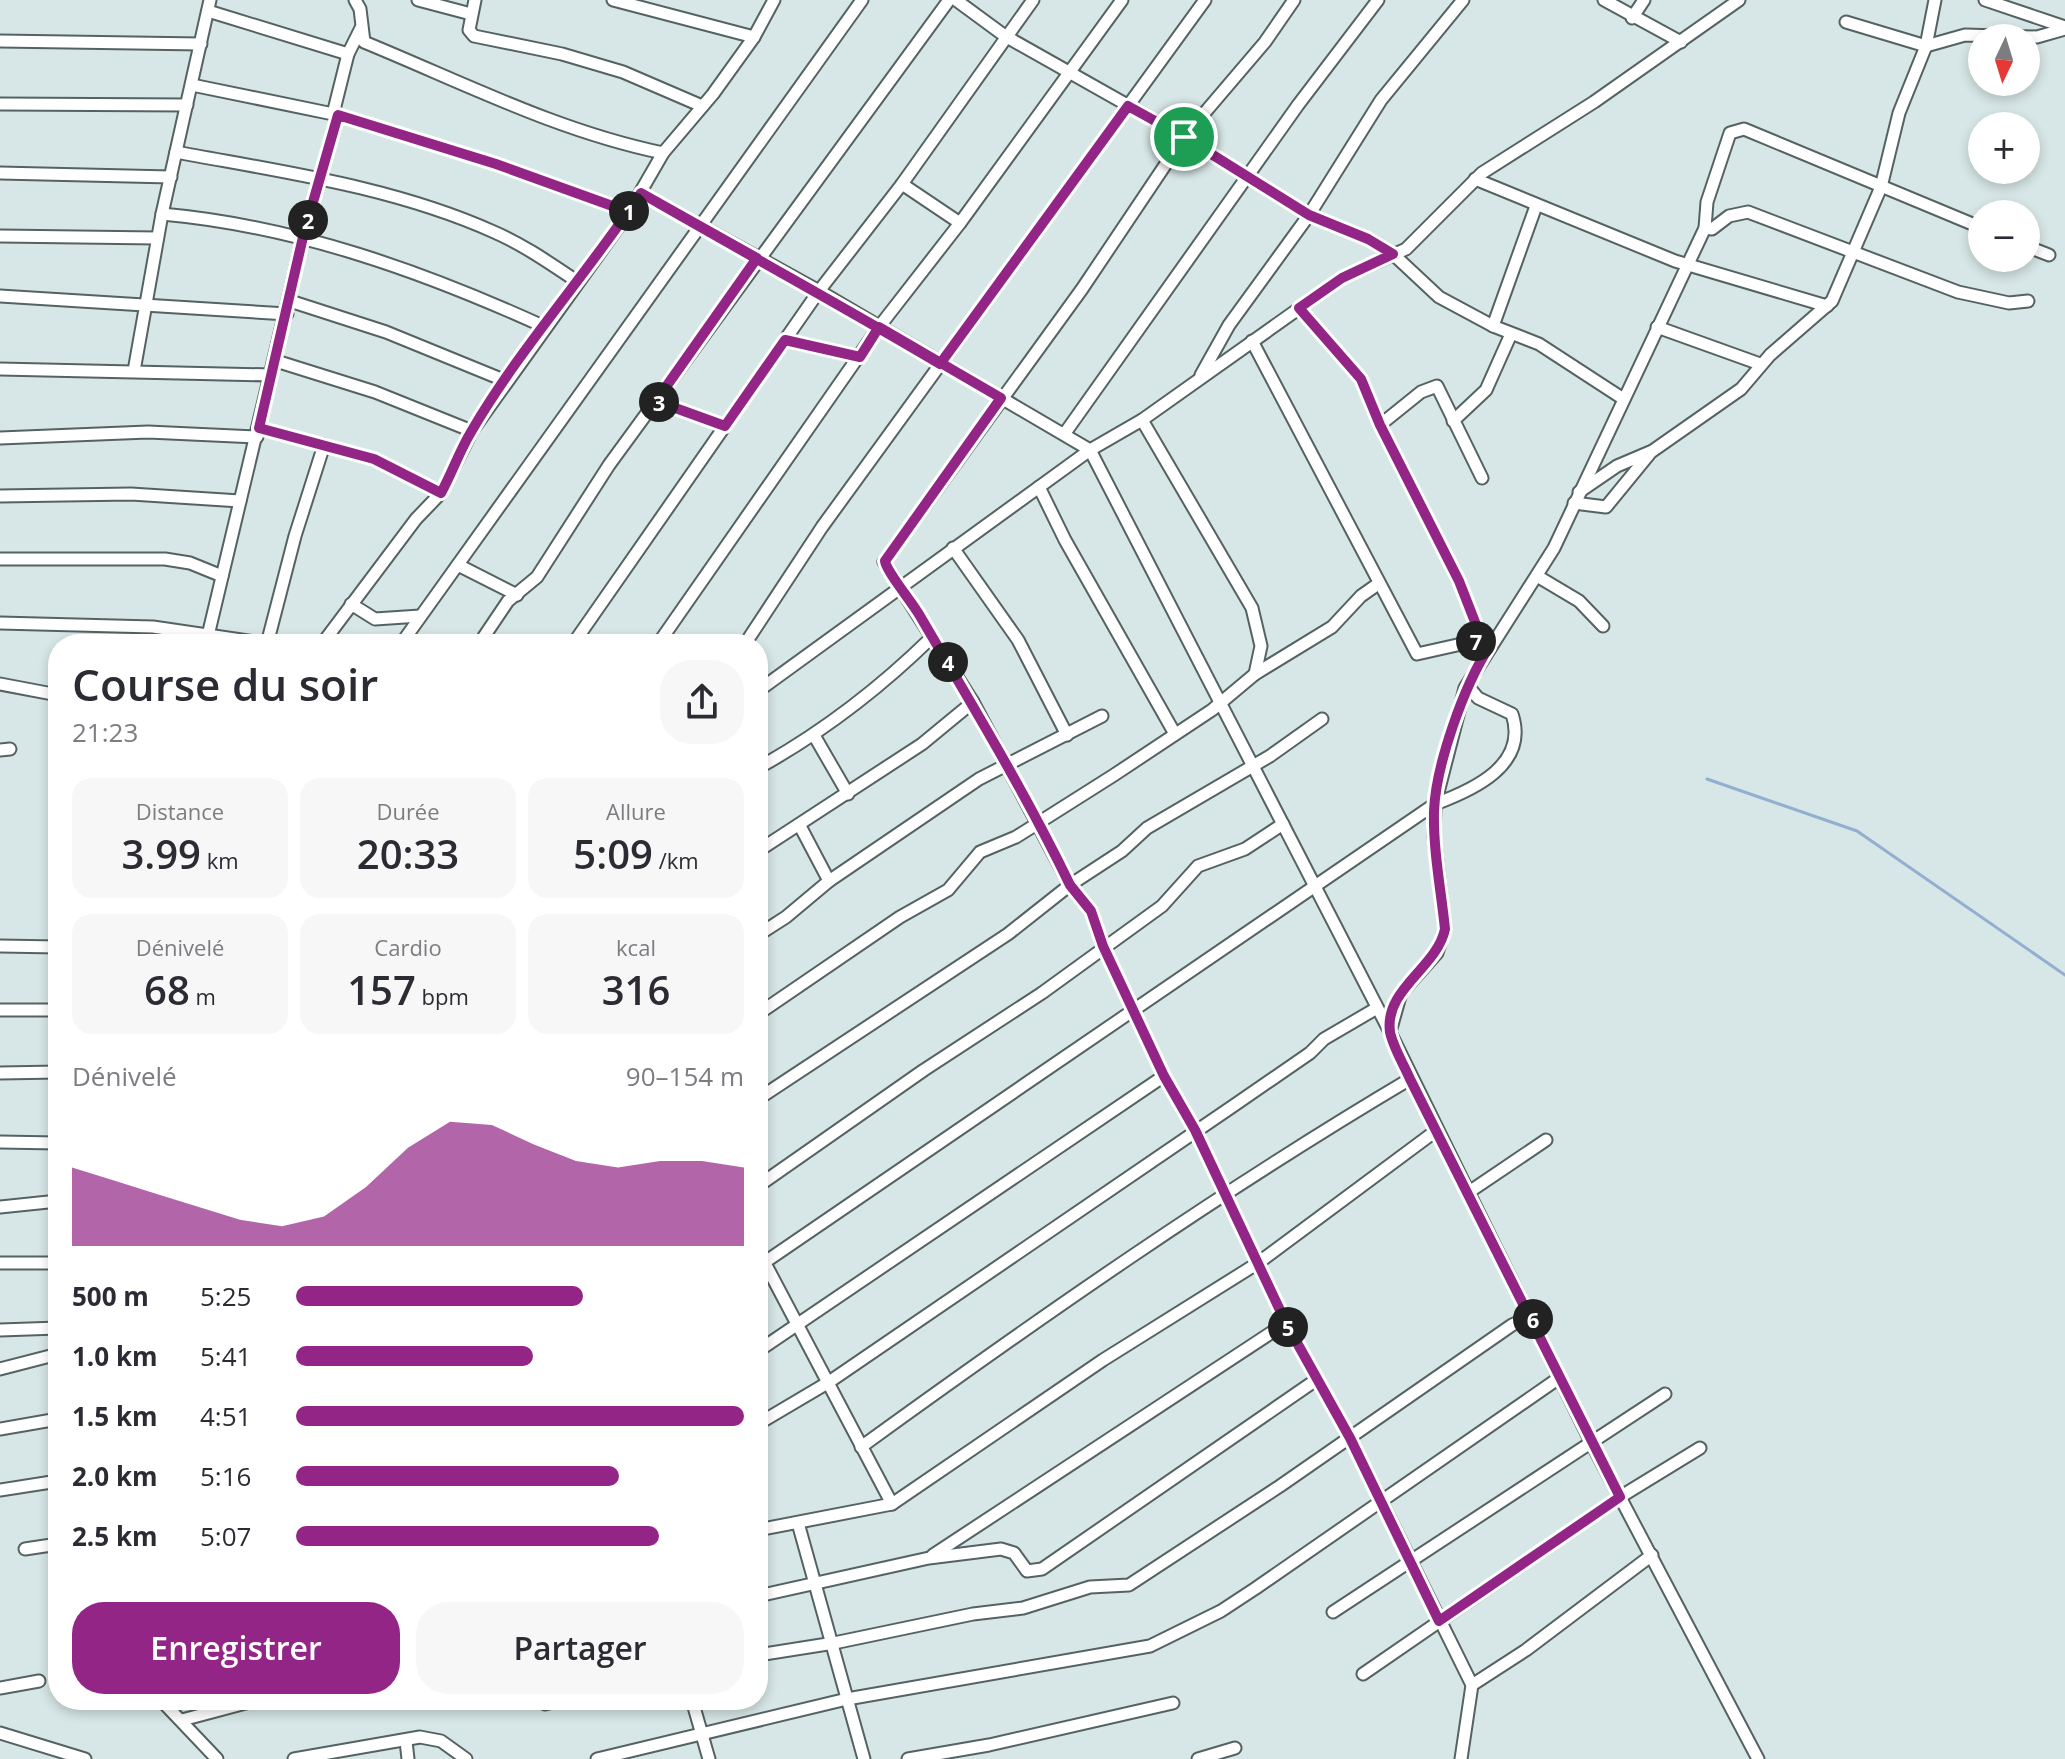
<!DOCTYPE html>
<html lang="fr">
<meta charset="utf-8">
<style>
:root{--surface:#fff;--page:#f7f7f7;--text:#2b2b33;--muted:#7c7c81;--accent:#932586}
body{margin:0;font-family:"Open Sans",sans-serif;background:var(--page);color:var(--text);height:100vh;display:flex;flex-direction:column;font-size:30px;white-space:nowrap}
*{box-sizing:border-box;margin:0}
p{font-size:26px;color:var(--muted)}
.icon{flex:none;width:44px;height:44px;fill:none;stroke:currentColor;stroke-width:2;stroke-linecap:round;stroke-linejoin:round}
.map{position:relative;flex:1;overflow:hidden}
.drawer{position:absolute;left:48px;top:634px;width:720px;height:1076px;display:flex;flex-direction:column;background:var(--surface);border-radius:32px;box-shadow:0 4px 12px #0003}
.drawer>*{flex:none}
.needle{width:52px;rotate:184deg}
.buttons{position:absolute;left:1968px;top:24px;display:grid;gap:16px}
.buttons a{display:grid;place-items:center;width:72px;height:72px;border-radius:50%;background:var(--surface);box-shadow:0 4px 12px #0003;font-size:40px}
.pin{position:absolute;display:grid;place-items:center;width:68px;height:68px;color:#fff;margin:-34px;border:4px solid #fff;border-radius:50%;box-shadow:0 2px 8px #0007}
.km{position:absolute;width:40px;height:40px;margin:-20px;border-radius:50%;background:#222;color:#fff;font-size:22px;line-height:40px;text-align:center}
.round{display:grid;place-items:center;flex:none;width:84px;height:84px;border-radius:32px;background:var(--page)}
.head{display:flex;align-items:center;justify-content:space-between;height:136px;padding:0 24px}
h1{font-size:44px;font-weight:600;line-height:60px}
.metrics{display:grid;grid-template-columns:repeat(3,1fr);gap:12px;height:136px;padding:8px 24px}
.metrics div{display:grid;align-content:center;border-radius:20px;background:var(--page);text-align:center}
.metrics b{font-size:40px;font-weight:600}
.metrics small{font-size:22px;font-weight:400}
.metrics p{font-size:22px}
.chart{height:224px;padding:16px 24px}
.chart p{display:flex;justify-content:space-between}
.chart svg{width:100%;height:144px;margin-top:8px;fill:var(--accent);opacity:.7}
.button{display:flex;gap:16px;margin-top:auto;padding:16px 24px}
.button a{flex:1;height:92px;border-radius:32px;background:var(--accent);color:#fff;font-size:32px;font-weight:600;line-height:92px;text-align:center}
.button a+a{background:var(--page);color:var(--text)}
ul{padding:0 24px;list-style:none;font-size:26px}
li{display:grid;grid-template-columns:128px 96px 1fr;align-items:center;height:60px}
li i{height:20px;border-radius:10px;background:var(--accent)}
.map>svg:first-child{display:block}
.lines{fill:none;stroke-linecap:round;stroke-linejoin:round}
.stream{stroke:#92afd0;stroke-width:3}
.minor-casing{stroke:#556262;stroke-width:15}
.minor{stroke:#fff;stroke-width:11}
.route-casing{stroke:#fff;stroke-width:16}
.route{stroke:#932586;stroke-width:10}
</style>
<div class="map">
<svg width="2065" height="1759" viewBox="0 0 2065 1759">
<rect width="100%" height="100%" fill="#d7e6e6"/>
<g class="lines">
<path class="stream" d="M1707,779L1857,831L2065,975"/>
<defs>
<g id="minor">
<path d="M355,0L360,9L364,42C464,83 557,131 663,153"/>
<path d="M418,0L471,14"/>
<path d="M475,0L469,30L474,36L562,54L623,72L702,106"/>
<path d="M613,0L754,37"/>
<path d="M956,0L1005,36L1184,137L1309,215L1368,239L1393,254L1439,297L1493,326L1539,344L1622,398"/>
<path d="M1294,0L1265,42L1184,137L1082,289L884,562L973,702L1070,885L1091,911L1103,946L1164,1076L1195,1130L1286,1323L1350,1438L1472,1685L1461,1759"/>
<path d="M1604,0L1681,42"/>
<path d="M1985,0L2065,27"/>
<path d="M208,11L348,54"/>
<path d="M1632,18L1644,0"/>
<path d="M1846,22L1926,46L1965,35L2037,37L2065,29"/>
<path d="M0,41L201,44"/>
<path d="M192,85L338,115L496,164L629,212"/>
<path d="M0,104L187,105"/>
<path d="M333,114L348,54L361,28"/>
<path d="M176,152C283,172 394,187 494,232C524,245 551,264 578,282"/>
<path d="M0,173L171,177"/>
<path d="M1475,179L1675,261L1827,306"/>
<path d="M902,184L960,223"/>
<path d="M641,193L819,291L1090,450L1142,420L1342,278L1406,249L1482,173L1594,102L1739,0"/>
<path d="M162,214C296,226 422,271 545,327"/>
<path d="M1705,228L1712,229L1729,216L1748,212L1958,292L2009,303L2028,301"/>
<path d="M0,236L157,238"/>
<path d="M2026,246L2049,255"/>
<path d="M0,296L287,314"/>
<path d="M290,301L386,332L506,381"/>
<path d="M1299,308L1361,379L1380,425L1459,581L1475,622V641"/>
<path d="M1493,326L1536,206"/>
<path d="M1657,327L1760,364"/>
<path d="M785,340L860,357"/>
<path d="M1252,341L1417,654L1475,641L1489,647"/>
<path d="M276,361L375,392L472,431"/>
<path d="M0,369L271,375"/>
<path d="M134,371L162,214L210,0"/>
<path d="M1201,375L1229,325L1309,215L1381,100L1463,0"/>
<path d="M656,401L725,426"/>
<path d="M1142,420L1252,608L1261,646L1255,674"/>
<path d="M1453,421L1486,390L1511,334"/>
<path d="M1380,425L1421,392L1437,386L1482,478"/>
<path d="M259,428L374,459L441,493"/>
<path d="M1065,433L1298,105L1378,0"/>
<path d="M0,438L148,432L257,437"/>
<path d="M1039,487L1065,540L1175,734"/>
<path d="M1579,492L1617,466L1650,452"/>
<path d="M0,496L131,494L240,501"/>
<path d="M1574,503L1606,507L1651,452L1741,389L1770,355L1832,301L1881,187L1899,113L1926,46L1935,0"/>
<path d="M953,548L1018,640L1067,735"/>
<path d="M0,559H165L190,563L222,576"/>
<path d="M458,565L517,595"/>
<path d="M1537,576L1579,601L1603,626"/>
<path d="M351,604L375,619L420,616"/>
<path d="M0,623L153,627L269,644"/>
<path d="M206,644L303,237L338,115"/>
<path d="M267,644L295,536L324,445"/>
<path d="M322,644L416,519L441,493L472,431L629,212L663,153L713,94L754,37L774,0"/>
<path d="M401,644L862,0"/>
<path d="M479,644L508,601L537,577L609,465L949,0"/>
<path d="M573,644L819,291L902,184L1033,0"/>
<path d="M658,644L879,327L960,223L1122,0"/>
<path d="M745,644L822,527L1205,0"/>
<path d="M0,684L58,695"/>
<path d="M758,691L1090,450L1390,1032"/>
<path d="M815,737L848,794"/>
<path d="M0,750L10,749"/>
<path d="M758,768C823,732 879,689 932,637"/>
<path d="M800,826L829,881"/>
<path d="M758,851L922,744L973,702"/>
<path d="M758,935L786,917L829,881L979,779L1102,716"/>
<path d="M0,946L58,947"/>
<path d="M0,1010H58"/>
<path d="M758,1014L900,917L948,890L980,852L1016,837L1114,775L1212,710L1255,674L1332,627L1361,596L1378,584"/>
<path d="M0,1073L58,1072"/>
<path d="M758,1099L1008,934L1070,885L1122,851L1147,828L1270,756L1322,719"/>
<path d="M0,1142L58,1143"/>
<path d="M758,1186L924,1070L1042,993L1162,906L1198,866L1245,849L1283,824"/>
<path d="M1469,1192L1546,1140"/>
<path d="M0,1207L58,1201"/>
<path d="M758,1250L892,1504"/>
<path d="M765,1262L1435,804C1473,790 1529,765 1512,714L1478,698L1467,685"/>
<path d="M0,1263H58"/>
<path d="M0,1330L58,1328"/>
<path d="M758,1351L1164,1076"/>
<path d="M0,1369L58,1354"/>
<path d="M758,1424L829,1382L1236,1104L1310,1053L1324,1039L1377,1008"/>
<path d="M0,1429L58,1419"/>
<path d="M861,1447C1039,1318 1221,1191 1410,1079"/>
<path d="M0,1490L58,1481"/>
<path d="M798,1523L864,1759"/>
<path d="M758,1530L892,1504L1103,1360L1258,1263L1437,1130"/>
<path d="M25,1549L58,1544"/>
<path d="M933,1555L1286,1323"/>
<path d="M758,1596L929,1558L1001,1549L1014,1553L1027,1571L1042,1569L1316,1380"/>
<path d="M1333,1612L1665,1394"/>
<path d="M758,1655L834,1643L973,1614L1023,1608L1090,1587L1129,1585L1280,1486L1512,1325L1531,1316"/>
<path d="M1363,1674L1620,1497L1700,1448"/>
<path d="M1472,1685L1526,1650L1652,1555"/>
<path d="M0,1688L39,1681"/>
<path d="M161,1700L217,1759"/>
<path d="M692,1700L709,1759"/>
<path d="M545,1704L560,1700"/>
<path d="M182,1720L257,1700"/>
<path d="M0,1733L85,1759"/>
<path d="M406,1741L408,1759"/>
<path d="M294,1759L420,1737L441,1741L466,1759"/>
<path d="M597,1759L847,1699L1150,1646L1221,1611L1256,1588L1559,1378"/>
<path d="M908,1759L989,1745L1173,1703"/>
<path d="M1198,1759L1235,1748"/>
<path d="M1758,1759L1592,1444L1390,1032L1401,993L1437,953L1445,929L1434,836L1435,804L1465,688L1554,548L1705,228L1707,202L1730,133L1744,129L1982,228"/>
</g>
</defs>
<use href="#minor" class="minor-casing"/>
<use href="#minor" class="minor"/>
</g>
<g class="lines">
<defs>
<path id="route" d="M1184,137L1128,106L940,364C841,305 741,251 641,193C587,274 520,348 471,432C459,452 452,473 441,493L374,459L259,428L303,237L338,115L496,164L629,212L641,193L757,258L656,401L725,426L785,340L860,357L879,327L1001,398L885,561C886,571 912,602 920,616C972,705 1025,792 1070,885L1091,911L1103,946L1164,1076L1195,1130L1286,1323L1350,1438L1439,1621L1620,1497L1410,1079C1404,1065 1393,1047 1390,1032C1384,989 1437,968 1445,929C1441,890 1433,850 1434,811C1436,764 1464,686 1489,647L1475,641V622L1459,581L1380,425L1361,379L1299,308L1342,278L1393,254L1368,239L1309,215L1184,137"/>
</defs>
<use href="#route" class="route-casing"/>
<use href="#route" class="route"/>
</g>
</svg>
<div class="buttons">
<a><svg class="needle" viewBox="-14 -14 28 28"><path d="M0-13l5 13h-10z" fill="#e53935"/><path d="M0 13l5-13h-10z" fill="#7c7c81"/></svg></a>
<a>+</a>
<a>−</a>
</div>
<div class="pin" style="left:1184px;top:137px;background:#1e9e55"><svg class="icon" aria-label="arrive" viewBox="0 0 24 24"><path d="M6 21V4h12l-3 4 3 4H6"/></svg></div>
<b class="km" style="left:629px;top:211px">1</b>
<b class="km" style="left:308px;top:220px">2</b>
<b class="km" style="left:659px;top:402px">3</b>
<b class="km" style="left:948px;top:662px">4</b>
<b class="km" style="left:1288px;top:1327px">5</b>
<b class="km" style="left:1533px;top:1319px">6</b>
<b class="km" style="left:1476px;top:641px">7</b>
<section class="drawer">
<div class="head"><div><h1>Course du soir</h1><p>21:23</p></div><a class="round"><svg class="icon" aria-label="share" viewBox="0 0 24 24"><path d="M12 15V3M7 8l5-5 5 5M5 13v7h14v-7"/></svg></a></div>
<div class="metrics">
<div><p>Distance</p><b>3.99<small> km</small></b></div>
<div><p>Durée</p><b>20:33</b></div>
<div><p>Allure</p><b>5:09<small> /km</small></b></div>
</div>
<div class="metrics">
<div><p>Dénivelé</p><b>68<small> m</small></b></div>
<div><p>Cardio</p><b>157<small> bpm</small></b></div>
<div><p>kcal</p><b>316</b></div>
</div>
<div class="chart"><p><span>Dénivelé</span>90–154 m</p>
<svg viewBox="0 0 160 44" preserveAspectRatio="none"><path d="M0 44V20L10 24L20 28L30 32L40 36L50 38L60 35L70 26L80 14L90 6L100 7L110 13L120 18L130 20L140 18L150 18L160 20V44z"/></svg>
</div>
<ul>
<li><b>500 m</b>5:25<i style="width:64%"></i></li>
<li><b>1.0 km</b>5:41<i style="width:53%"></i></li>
<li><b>1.5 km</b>4:51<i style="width:100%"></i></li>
<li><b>2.0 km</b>5:16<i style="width:72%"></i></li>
<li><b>2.5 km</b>5:07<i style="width:81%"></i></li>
</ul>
<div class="button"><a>Enregistrer</a><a>Partager</a></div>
</section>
</div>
